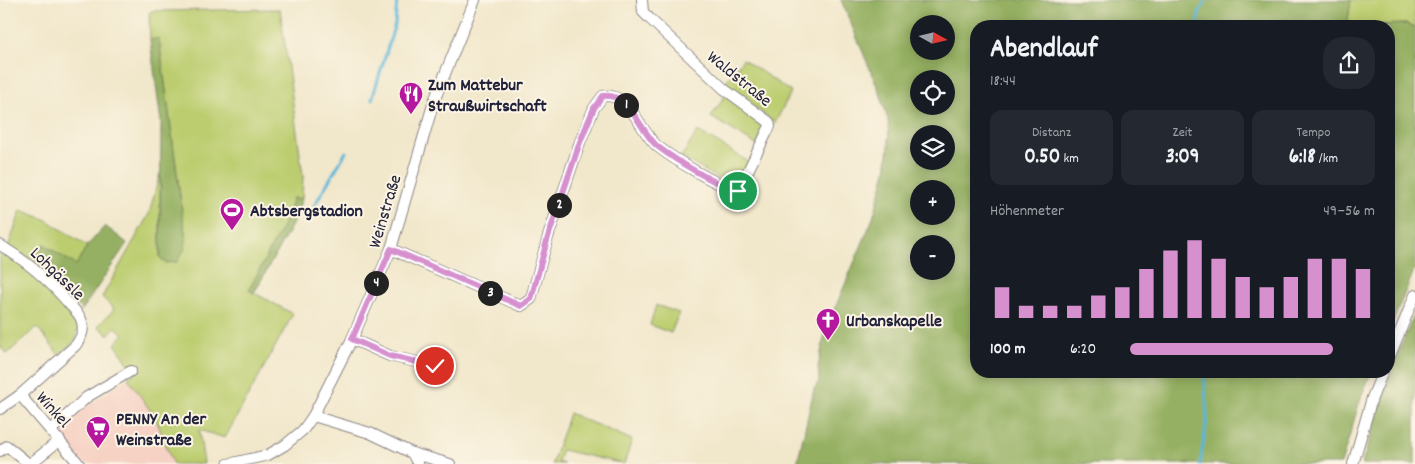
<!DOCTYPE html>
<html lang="de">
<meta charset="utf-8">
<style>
:root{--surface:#171b24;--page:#242831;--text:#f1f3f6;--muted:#9ea1a6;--accent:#d690ce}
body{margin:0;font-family:Dekko,sans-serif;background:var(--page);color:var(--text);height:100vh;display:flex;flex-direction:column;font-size:19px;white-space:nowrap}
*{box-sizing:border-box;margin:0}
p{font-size:16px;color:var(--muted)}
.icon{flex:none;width:28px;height:28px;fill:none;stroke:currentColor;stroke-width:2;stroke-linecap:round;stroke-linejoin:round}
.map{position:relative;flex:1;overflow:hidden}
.side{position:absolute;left:970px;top:20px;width:425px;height:358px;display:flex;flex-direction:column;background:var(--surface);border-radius:20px;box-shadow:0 2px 12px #0003}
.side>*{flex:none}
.needle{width:32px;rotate:98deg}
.controls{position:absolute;left:910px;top:15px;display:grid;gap:10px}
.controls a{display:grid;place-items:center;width:45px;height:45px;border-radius:50%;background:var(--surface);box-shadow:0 2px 12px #0003;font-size:25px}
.pin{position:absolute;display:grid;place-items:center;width:42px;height:42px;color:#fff;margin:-21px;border:2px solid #fff;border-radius:50%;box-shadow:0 1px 5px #0007}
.km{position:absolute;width:25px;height:25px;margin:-12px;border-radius:50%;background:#222;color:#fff;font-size:14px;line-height:25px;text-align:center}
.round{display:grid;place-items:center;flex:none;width:52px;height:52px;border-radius:20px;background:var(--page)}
.summary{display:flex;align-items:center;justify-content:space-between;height:85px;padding:0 20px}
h1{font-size:28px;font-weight:700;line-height:38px}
.figures{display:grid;grid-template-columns:repeat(3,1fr);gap:8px;height:85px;padding:5px 20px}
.figures div{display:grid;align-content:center;border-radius:12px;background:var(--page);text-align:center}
.figures b{font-size:21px;font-weight:700}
.figures small{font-size:14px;font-weight:400}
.figures p{font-size:14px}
.chart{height:140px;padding:10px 20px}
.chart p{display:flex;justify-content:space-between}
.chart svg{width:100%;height:90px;margin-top:5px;stroke:var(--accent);stroke-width:6}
ul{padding:0 20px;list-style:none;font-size:16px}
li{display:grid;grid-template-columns:80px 60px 1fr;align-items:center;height:38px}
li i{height:12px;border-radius:6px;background:var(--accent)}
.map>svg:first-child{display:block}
.built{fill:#f6d2c4}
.green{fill:#bccd6f;stroke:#6f7855}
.forest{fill:#95b062;stroke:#5c694e;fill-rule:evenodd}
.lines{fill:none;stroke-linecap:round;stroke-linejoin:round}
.stream{stroke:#5ab6d8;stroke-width:3}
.minor-casing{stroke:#8a8483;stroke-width:12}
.minor{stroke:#fff;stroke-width:10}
.route-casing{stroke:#fff;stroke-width:10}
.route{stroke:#d690ce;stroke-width:6}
.labels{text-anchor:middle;stroke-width:4;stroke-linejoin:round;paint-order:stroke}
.street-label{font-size:18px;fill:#22223b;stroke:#fcf5e5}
.poi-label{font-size:18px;font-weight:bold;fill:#22223b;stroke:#fcf5e5;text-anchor:start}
</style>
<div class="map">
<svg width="1415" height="464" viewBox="0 0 1415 464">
<rect width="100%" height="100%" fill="#fcf5e5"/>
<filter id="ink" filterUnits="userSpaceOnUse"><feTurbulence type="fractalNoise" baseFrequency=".02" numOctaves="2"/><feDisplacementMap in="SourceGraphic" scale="10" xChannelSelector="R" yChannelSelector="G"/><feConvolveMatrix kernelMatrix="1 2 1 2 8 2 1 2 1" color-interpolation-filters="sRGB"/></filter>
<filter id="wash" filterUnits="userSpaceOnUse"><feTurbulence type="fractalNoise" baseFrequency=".0096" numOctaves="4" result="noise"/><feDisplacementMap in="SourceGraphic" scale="20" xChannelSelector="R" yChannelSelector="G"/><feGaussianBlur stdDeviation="1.12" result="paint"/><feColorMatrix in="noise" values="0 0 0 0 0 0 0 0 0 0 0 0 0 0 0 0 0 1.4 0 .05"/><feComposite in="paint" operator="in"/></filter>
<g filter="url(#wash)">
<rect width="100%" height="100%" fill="#f1e7cb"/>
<path class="built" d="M128,378L156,419L173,464H84L56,428Z"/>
<g class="green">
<path d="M1351,0H1415V27L1407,24L1347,26Z"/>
<path d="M280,9L303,176L302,199L293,198L286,220L249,290L293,314L225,438L199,430L204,464H173L156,419L128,378L135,373L115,344L124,334L115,327L108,335L98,326L114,309L102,297L149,214L160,173V257L186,241L159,39L150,40L149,14L151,11Z"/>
<path d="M743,59L791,92L775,123L724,84Z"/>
<path d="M726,94L763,127L758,146L711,117Z"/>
<path d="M698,131L749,162L739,182L728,184L681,157Z"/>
<path d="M21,210L45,219L87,246L76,266L44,244L35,261L8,247Z"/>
<path d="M0,252C33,270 56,294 80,323L75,341L59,355L37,327L7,354L0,346Z"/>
<path d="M656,305L679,313L671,333L650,325Z"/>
<path d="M569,413L632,440L624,464L562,450L558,462L564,464H552Z"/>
</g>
<g class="forest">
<path d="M841,0H1351L1347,26H976V371H1372L1361,397L1341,464H797L814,389L819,381L818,367L825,332L873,218L886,171L889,146L888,120L880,93ZM919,24H946V51H919ZM919,79H946V106H919ZM919,134H946V161H919ZM919,189H946V216H919ZM919,244H946V271H919Z"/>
<path d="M1407,24L1415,27V268L1389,331V26H1350Z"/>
<path d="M159,38L186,241L184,250L177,262L165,263L160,257L161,122L150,40Z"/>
<path d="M293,198L302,199L292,225L254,293L249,290L286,220Z"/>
<path d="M105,226L127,243L82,310L53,278L35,261L43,244L76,265L87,246Z"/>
<path d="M1415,312V464H1362L1392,369Z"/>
</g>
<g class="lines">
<g class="stream">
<path d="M1198,26L1199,13L1206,0"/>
<path d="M372,99L395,24L397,0"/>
<path d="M314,206L346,152"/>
<path d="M1200,464L1207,419L1204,371"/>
</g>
</g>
</g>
<g filter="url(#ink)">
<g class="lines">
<defs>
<g id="minor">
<path d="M0,245C26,261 49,280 69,304C73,308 79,314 81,319C85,329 82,336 76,345L20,395"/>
<path d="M391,249L521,306L531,299L548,237L580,142L594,108L603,96C631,93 639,130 657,146C675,160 716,185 738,191L770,126L769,122L724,89L650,19L643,12L642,0"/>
<path d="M352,339L390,356L435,366"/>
<path d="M1389,358L1415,295"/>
<path d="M0,409L20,395L79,464"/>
<path d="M313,416L370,433L412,453L418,464"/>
<path d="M51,430L87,397L131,371"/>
<path d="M0,451L7,446L29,464"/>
<path d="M412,453L450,464"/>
<path d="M30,464L60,440"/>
<path d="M228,464L268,455L285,445L303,430L313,416L352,339L391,249L434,101L475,0"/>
<path d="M1353,464L1372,398L1383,371"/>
</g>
</defs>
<use href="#minor" class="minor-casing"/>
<use href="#minor" class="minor"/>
</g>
</g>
<g class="lines" filter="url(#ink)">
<defs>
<path id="route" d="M435,366L390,356L352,339L391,249L521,306L531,299L548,237L580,142L594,108L603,96C631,93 639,130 657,146C675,160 716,185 738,191"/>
</defs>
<use href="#route" class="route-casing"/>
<use href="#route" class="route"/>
</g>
<defs>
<symbol id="restaurant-pin" viewBox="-11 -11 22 30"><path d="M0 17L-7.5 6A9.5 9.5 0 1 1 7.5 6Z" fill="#b5179e" stroke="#fcf5e5"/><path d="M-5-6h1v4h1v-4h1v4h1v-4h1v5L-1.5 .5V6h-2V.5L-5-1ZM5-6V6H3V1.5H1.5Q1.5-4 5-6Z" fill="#fff"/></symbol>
<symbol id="stadium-pin" viewBox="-11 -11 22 30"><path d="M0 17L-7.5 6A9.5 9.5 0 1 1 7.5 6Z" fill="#b5179e" stroke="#fcf5e5"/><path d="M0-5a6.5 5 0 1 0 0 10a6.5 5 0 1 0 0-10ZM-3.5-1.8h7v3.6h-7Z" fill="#fff"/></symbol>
<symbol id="church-pin" viewBox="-11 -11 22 30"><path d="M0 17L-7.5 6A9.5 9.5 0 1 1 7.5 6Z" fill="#b5179e" stroke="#fcf5e5"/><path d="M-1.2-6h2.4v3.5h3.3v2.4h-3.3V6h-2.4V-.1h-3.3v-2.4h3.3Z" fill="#fff"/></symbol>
<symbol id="supermarket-pin" viewBox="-11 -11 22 30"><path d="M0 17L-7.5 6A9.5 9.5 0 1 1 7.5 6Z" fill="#b5179e" stroke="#fcf5e5"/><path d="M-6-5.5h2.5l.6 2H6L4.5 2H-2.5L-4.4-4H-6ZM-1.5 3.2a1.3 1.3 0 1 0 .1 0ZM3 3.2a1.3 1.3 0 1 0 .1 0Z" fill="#fff"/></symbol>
</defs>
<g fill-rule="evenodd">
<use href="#restaurant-pin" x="397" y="80" width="28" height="38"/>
<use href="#stadium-pin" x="218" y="196" width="28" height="38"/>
<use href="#church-pin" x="814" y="306" width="28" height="38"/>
<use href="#supermarket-pin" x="84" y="414" width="28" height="38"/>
</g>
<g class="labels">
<g class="street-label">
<text transform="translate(740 78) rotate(39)" y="6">Waldstraße</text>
<text transform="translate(384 211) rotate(-73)" y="6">Weinstraße</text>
<text transform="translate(58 273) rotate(44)" y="6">Lohgässle</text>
<text transform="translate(54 409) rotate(48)" y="6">Winkel</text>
</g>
<g class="poi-label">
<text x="428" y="90">Zum Mattebur<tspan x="428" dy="21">Straußwirtschaft</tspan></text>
<text x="250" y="216">Abtsbergstadion</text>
<text x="846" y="326">Urbanskapelle</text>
<text x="116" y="424">PENNY An der<tspan x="116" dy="21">Weinstraße</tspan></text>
</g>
</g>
</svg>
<div class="controls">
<a><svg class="needle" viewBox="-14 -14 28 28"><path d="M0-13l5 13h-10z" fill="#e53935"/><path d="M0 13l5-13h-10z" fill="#9ea1a6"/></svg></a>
<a><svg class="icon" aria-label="locate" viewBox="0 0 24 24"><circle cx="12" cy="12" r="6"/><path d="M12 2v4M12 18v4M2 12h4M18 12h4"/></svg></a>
<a><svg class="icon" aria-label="layers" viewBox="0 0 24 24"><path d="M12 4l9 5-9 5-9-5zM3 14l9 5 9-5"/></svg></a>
<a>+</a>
<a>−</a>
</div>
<div class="pin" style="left:738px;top:191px;background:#1e9e55"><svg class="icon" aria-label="arrive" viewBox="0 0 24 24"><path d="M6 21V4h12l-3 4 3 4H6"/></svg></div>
<div class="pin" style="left:435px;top:366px;background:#d93025"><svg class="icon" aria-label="check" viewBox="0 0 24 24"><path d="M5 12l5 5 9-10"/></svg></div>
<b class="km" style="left:626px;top:105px">1</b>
<b class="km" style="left:559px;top:205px">2</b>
<b class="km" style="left:490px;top:293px">3</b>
<b class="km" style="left:376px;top:283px">4</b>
<section class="side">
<div class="summary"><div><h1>Abendlauf</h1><p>18:44</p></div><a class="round"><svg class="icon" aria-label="share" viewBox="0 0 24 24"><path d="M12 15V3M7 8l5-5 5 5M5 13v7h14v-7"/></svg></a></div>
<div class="figures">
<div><p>Distanz</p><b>0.50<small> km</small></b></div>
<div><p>Zeit</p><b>3:09</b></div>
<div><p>Tempo</p><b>6:18<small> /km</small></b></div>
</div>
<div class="chart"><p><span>Höhenmeter</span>49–56 m</p>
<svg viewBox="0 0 160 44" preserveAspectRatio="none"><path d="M5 44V29M15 44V38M25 44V38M35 44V38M45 44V33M55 44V29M65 44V20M75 44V11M85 44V6M95 44V15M105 44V24M115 44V29M125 44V24M135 44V15M145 44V15M155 44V20"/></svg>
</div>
<ul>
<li><b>100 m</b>6:20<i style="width:83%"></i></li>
</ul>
</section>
</div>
